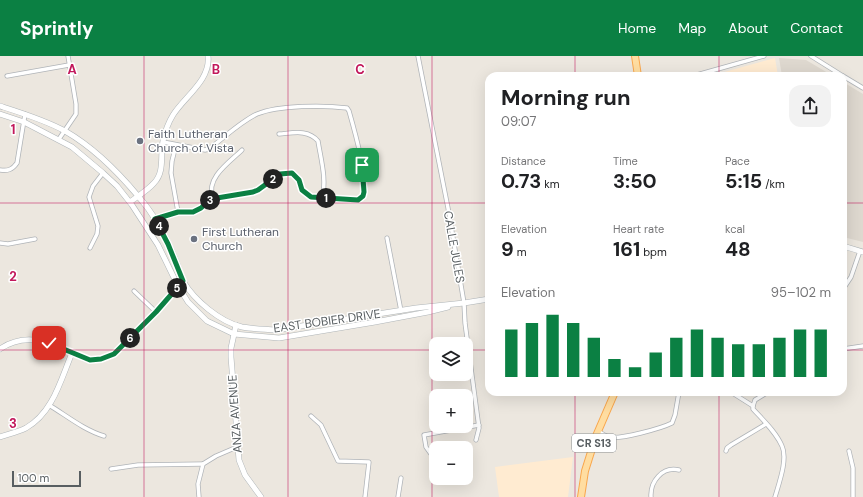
<!DOCTYPE html>
<meta charset="utf-8">
<style>
:root{--surface:#fff;--page:#f2f2f2;--text:#202124;--muted:#757577;--accent:#0b8043}
body{margin:0;font-family:"DM Sans",sans-serif;background:var(--page);color:var(--text);height:100vh;display:flex;flex-direction:column;font-size:15px;white-space:nowrap}
*{box-sizing:border-box;margin:0}
p{font-size:13px;color:var(--muted)}
.icon{flex:none;width:22px;height:22px;fill:none;stroke:currentColor;stroke-width:2;stroke-linecap:round;stroke-linejoin:round}
.map{position:relative;flex:1;overflow:hidden}
.side{position:absolute;left:485px;top:16px;width:362px;height:324px;display:flex;flex-direction:column;background:var(--surface);border-radius:12px;box-shadow:0 4px 16px #0002}
.side>*{flex:none}
.tools{position:absolute;left:429px;top:281px;display:grid;gap:8px}
.tools a{display:grid;place-items:center;width:44px;height:44px;border-radius:8px;background:var(--surface);box-shadow:0 4px 16px #0002;font-size:20px}
.scale{position:absolute;left:12px;bottom:10px;width:69px;box-sizing:border-box;padding-left:4px;border:2px solid #585e61;border-top:0;font-size:11px;line-height:14px;white-space:nowrap;color:#585e61;-webkit-text-stroke:3px #fff;paint-order:stroke}
.pin{position:absolute;display:grid;place-items:center;width:34px;height:34px;color:#fff;margin:-17px;border-radius:8px;box-shadow:0 2px 6px #0006}
.km{position:absolute;width:20px;height:20px;margin:-10px;border-radius:50%;background:#222;color:#fff;font-size:11px;line-height:20px;text-align:center}
.round{display:grid;place-items:center;flex:none;width:42px;height:42px;border-radius:12px;background:var(--page)}
.overview{display:flex;align-items:center;justify-content:space-between;height:68px;padding:0 16px}
h1{font-size:22px;font-weight:700;line-height:30px}
.stats{display:grid;grid-template-columns:repeat(3,1fr);gap:6px;height:68px;padding:4px 16px}
.stats div{display:grid;align-content:center}
.stats b{font-size:20px;font-weight:700}
.stats small{font-size:11px;font-weight:400}
.stats p{font-size:11px}
.chart{height:112px;padding:8px 16px}
.chart p{display:flex;justify-content:space-between}
.chart svg{width:100%;height:72px;margin-top:4px;stroke:var(--accent);stroke-width:6}
header{display:flex;align-items:center;gap:24px;box-sizing:border-box;height:56px;padding:0 20px;background:var(--accent);color:#fff}
header strong{font-size:19px}
nav{display:flex;gap:22px;margin-inline-start:auto;font-size:14px}
.map>svg:first-child{display:block}
.commercial{fill:#ffebd1}
.education{fill:#ded8cf}
.lines{fill:none;stroke-linecap:round;stroke-linejoin:round}
.street-casing{stroke:#b0b4b8;stroke-width:5}
.secondary-casing{stroke:#afb5b8;stroke-width:6}
.primary-casing{stroke:#f9a64b;stroke-width:8}
.street{stroke:#fff;stroke-width:3.5}
.secondary{stroke:#fff;stroke-width:5}
.primary{stroke:#ffdda1;stroke-width:6}
.route-casing{stroke:#fff;stroke-width:8}
.route{stroke:#0b8043;stroke-width:5}
.grid{fill:none;stroke:#c2185b;stroke-width:1;stroke-opacity:0.55}
.worship-dot{fill:#6b7280;stroke:#fff;stroke-width:1.5}
.labels{text-anchor:middle;stroke-width:3;stroke-linejoin:round;paint-order:stroke}
.shield{fill:#fff;stroke:#8a8e90;stroke-width:1}
.shield-label{font-size:11px;font-weight:bold;fill:#585e61}
.worship-label{font-size:12px;fill:#5b616d;stroke:#fff;text-anchor:start}
.street-label{font-size:12px;fill:#585e61;stroke:#fff}
.grid-label{font-size:13px;text-anchor:middle;font-weight:bold;fill:#c2185b;stroke:#fff;stroke-width:3;stroke-linejoin:round;paint-order:stroke}
</style>
<header>
<strong>Sprintly</strong>
<nav><a>Home</a><a>Map</a><a>About</a><a>Contact</a></nav>
</header>
<div class="map">
<svg width="863" height="441" viewBox="0 0 863 441">
<rect width="100%" height="100%" fill="#ece7df"/>
<g class="commercial">
<path d="M775,2L778,20H710Z"/>
<path d="M573,401L568,441H499L495,411Z"/>
</g>
<g class="education">
<path d="M779,2L806,4L833,20H782Z"/>
<path d="M843,26L863,38V186L843,181Z"/>
</g>
<g class="lines">
<defs>
<g id="street">
<path d="M418,0L448,152L464,247L465,267L479,372L476,384"/>
<path d="M811,0L843,20"/>
<path d="M7,20L69,9"/>
<path d="M693,20L764,0"/>
<path d="M843,20L863,32"/>
<path d="M279,78C293,77 308,73 318,85C321,104 327,124 322,142"/>
<path d="M59,83L76,58V48L68,0"/>
<path d="M163,86L205,94L209,93C225,81 240,66 257,58C279,49 324,49 347,52L349,55C353,69 370,129 363,140C362,141 358,143 358,144L311,141L302,134L299,124L292,117L280,118L259,134L253,136L217,143L213,141"/>
<path d="M176,89L172,105L171,117L178,156"/>
<path d="M0,114C8,115 12,114 17,107L25,58"/>
<path d="M213,141C205,122 231,105 242,94"/>
<path d="M155,163L178,156H193L201,152L213,141"/>
<path d="M387,182L401,255"/>
<path d="M0,187L8,188L35,183"/>
<path d="M90,192L97,178L98,170L89,141L93,130L103,117"/>
<path d="M843,233L851,221L860,195"/>
<path d="M134,235L156,256"/>
<path d="M843,293L863,290"/>
<path d="M734,338L753,350V353C763,364 776,376 782,390C788,403 779,427 775,441"/>
<path d="M49,349C67,360 84,374 104,380"/>
<path d="M753,350L755,344L768,336"/>
<path d="M311,360L321,369L338,405L369,406L365,441"/>
<path d="M598,375C601,377 606,380 609,381C620,384 662,372 672,367L675,359L679,336"/>
<path d="M726,395L727,392L731,389L766,368"/>
<path d="M849,395L853,412V441"/>
<path d="M436,405L426,391L424,379L479,369"/>
<path d="M111,413L138,409L203,408"/>
<path d="M199,441L198,428L203,408L216,400L237,391"/>
<path d="M398,441L401,422"/>
<path d="M651,441C650,426 662,410 679,414"/>
</g>
<g id="secondary">
<path d="M0,50C22,57 45,64 65,75C93,91 118,116 138,140C154,158 167,182 176,205C179,211 180,219 183,225C194,244 220,266 242,271C253,273 264,273 276,274L416,252L464,247L489,243"/>
<path d="M0,58L24,66L72,91L103,117L117,130L132,149L158,189L178,230L188,246L207,265L234,278L279,282L375,266L428,256L448,251"/>
<path d="M130,146C138,140 148,134 154,127C165,116 160,99 163,85C165,76 168,67 173,59C184,41 211,24 208,0"/>
<path d="M843,190L863,196"/>
<path d="M236,269L231,292V301L239,404L245,419L261,441"/>
<path d="M0,293C30,273 56,290 85,303L90,304L101,303L114,298L156,256L183,225"/>
<path d="M0,381C9,378 18,376 26,372C53,357 61,323 72,297"/>
</g>
<g id="primary">
<path d="M635,0L638,20"/>
<path d="M581,441L585,415L596,380L615,336"/>
</g>
</defs>
<use href="#street" class="street-casing"/>
<use href="#secondary" class="secondary-casing"/>
<use href="#primary" class="primary-casing"/>
<use href="#street" class="street"/>
<use href="#secondary" class="secondary"/>
<use href="#primary" class="primary"/>
</g>
<g class="lines">
<defs>
<path id="route" d="M49,287L90,304L101,303L114,298L156,256L183,225L168,188L155,163L178,156H193L201,152L213,141L217,142L253,136L258,134L280,118L292,117L299,124L302,134L311,141L358,144L363,140L364,136L362,109"/>
</defs>
<use href="#route" class="route-casing"/>
<use href="#route" class="route"/>
</g>
<path class="grid" d="M144,0V441M288,0V441M432,0V441M575,0V20M719,0V20M0,147H489M843,147H863M0,294H436M466,294H489M843,294H863M575,336V441M719,336V441"/>
<g class="worship-dot">
<circle cx="140" cy="85" r="4"/>
<circle cx="194" cy="183" r="4"/>
</g>
<g class="labels">
<rect class="shield" x="572" y="378" width="44" height="18" rx="3"/>
<g class="shield-label">
<text x="594" y="391">CR S13</text>
</g>
<g class="worship-label">
<text x="148" y="82">Faith Lutheran<tspan x="148" dy="14">Church of Vista</tspan></text>
<text x="202" y="180">First Lutheran<tspan x="202" dy="14">Church</tspan></text>
</g>
<g class="street-label">
<text transform="translate(454 191) rotate(80)" y="4">CALLE JULES</text>
<text transform="translate(327 265) rotate(-8)" y="4">EAST BOBIER DRIVE</text>
<text transform="translate(235 358) rotate(-94)" y="4">ANZA AVENUE</text>
</g>
</g>
<g class="grid-label">
<text x="72" y="18">A</text>
<text x="216" y="18">B</text>
<text x="360" y="18">C</text>
<text x="13" y="78">1</text>
<text x="13" y="225">2</text>
<text x="13" y="372">3</text>
</g>
</svg>
<div class="tools">
<a><svg class="icon" aria-label="layers" viewBox="0 0 24 24"><path d="M12 4l9 5-9 5-9-5zM3 14l9 5 9-5"/></svg></a>
<a>+</a>
<a>−</a>
</div>
<div class="scale">100 m</div>
<div class="pin" style="left:362px;top:109px;background:#1e9e55"><svg class="icon" aria-label="arrive" viewBox="0 0 24 24"><path d="M6 21V4h12l-3 4 3 4H6"/></svg></div>
<div class="pin" style="left:49px;top:287px;background:#d93025"><svg class="icon" aria-label="check" viewBox="0 0 24 24"><path d="M5 12l5 5 9-10"/></svg></div>
<b class="km" style="left:326px;top:142px">1</b>
<b class="km" style="left:273px;top:123px">2</b>
<b class="km" style="left:210px;top:144px">3</b>
<b class="km" style="left:159px;top:170px">4</b>
<b class="km" style="left:177px;top:232px">5</b>
<b class="km" style="left:130px;top:282px">6</b>
<section class="side">
<div class="overview"><div><h1>Morning run</h1><p>09:07</p></div><a class="round"><svg class="icon" aria-label="share" viewBox="0 0 24 24"><path d="M12 15V3M7 8l5-5 5 5M5 13v7h14v-7"/></svg></a></div>
<div class="stats">
<div><p>Distance</p><b>0.73<small> km</small></b></div>
<div><p>Time</p><b>3:50</b></div>
<div><p>Pace</p><b>5:15<small> /km</small></b></div>
</div>
<div class="stats">
<div><p>Elevation</p><b>9<small> m</small></b></div>
<div><p>Heart rate</p><b>161<small> bpm</small></b></div>
<div><p>kcal</p><b>48</b></div>
</div>
<div class="chart"><p><span>Elevation</span>95–102 m</p>
<svg viewBox="0 0 160 44" preserveAspectRatio="none"><path d="M5 44V15M15 44V11M25 44V6M35 44V11M45 44V20M55 44V33M65 44V38M75 44V29M85 44V20M95 44V15M105 44V20M115 44V24M125 44V24M135 44V20M145 44V15M155 44V15"/></svg>
</div>
</section>
</div>
